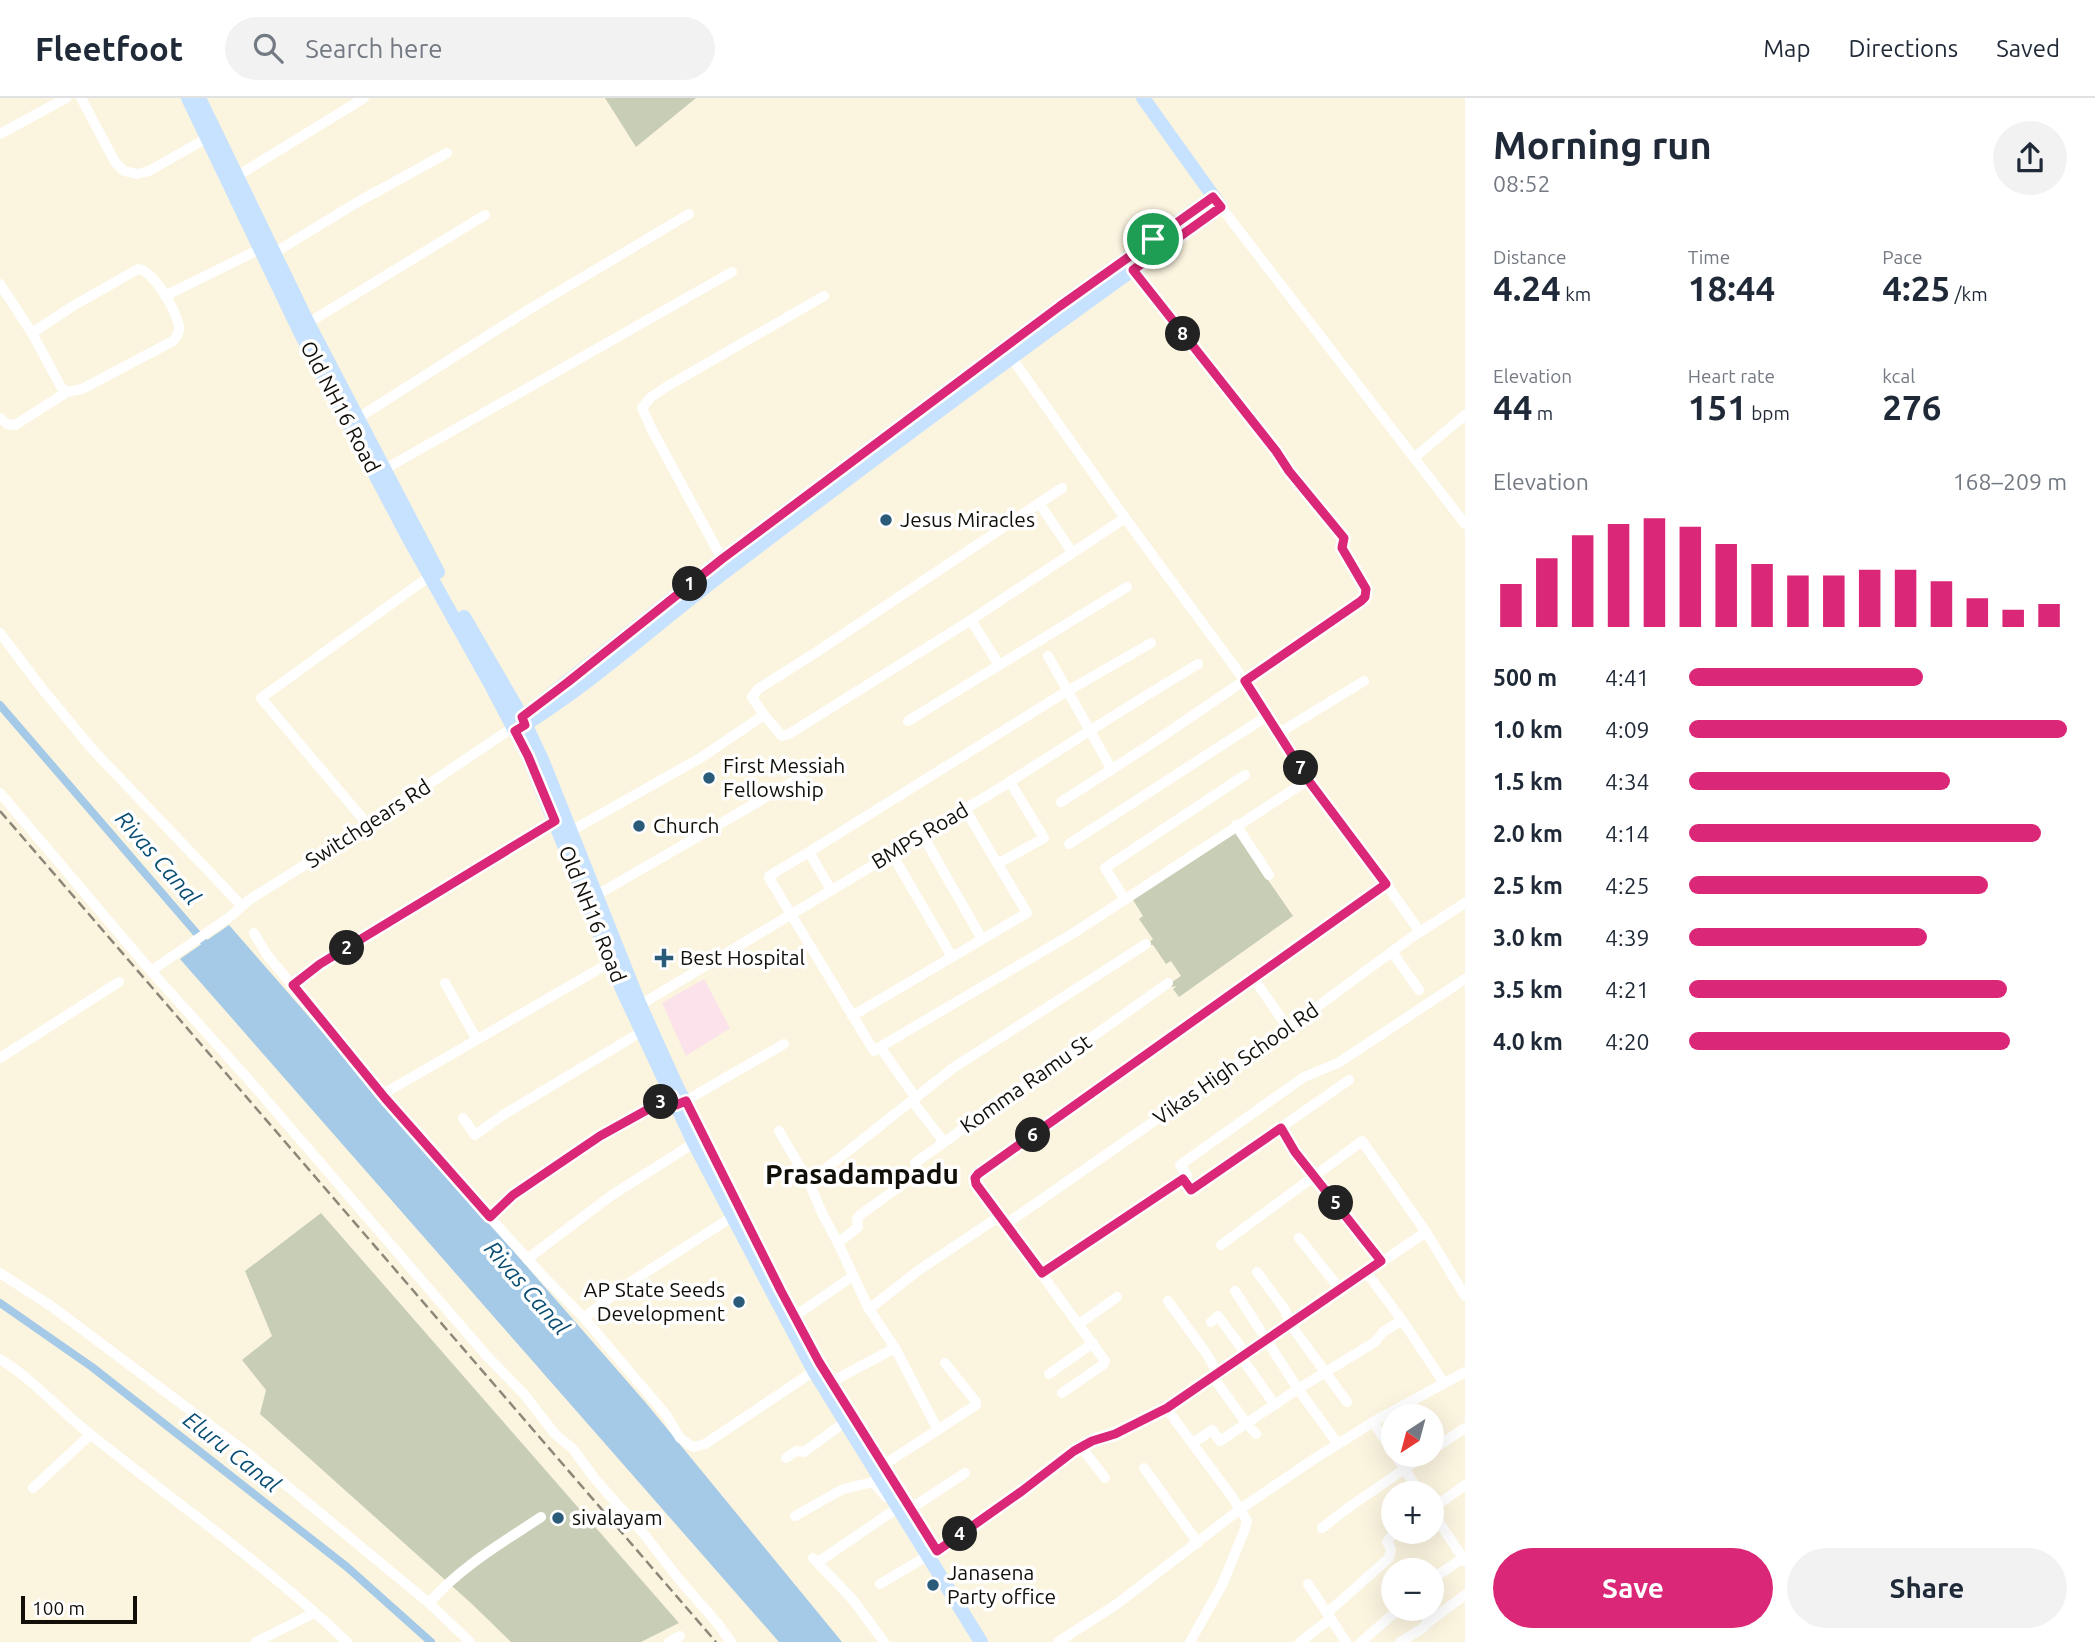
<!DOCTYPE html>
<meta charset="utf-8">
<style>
:root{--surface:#fff;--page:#f2f2f3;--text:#1f2937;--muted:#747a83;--line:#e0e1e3;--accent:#db2777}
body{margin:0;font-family:Ubuntu,sans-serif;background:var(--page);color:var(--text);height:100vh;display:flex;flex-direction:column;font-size:26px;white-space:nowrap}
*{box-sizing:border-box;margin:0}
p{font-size:23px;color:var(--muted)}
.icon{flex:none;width:38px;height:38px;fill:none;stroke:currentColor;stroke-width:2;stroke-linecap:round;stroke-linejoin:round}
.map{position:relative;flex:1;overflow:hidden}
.side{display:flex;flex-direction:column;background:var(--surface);width:630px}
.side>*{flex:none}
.needle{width:46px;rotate:216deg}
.controls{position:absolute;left:1381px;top:1306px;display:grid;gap:14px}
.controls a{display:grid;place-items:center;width:63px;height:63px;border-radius:50%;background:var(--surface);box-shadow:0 7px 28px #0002;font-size:35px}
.scale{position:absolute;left:21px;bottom:18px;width:116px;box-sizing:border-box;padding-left:7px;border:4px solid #110f08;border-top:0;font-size:19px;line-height:24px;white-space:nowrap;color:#110f08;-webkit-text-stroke:5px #fff;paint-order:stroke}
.pin{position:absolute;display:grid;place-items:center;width:60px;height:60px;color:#fff;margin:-30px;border:4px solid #fff;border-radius:50%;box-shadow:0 2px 7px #0007}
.km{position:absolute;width:35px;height:35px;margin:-18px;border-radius:50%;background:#222;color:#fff;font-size:19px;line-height:35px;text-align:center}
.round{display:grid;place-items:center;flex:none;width:74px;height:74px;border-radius:37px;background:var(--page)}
.headline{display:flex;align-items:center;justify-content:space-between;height:119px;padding:0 28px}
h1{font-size:38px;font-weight:700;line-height:52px}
.stats{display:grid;grid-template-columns:repeat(3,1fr);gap:10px;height:119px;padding:7px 28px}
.stats div{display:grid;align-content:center}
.stats b{font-size:35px;font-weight:700}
.stats small{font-size:19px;font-weight:400}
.stats p{font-size:19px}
.chart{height:196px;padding:14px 28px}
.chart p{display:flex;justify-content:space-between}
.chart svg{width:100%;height:126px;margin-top:7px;stroke:var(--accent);stroke-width:6}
.primary-button{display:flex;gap:14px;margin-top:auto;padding:14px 28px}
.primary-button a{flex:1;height:80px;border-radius:42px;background:var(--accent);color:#fff;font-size:28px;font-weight:700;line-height:80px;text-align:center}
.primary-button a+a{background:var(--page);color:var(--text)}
ul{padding:0 28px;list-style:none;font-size:23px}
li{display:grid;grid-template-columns:112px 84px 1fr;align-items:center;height:52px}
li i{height:18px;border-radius:9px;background:var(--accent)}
header{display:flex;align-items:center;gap:42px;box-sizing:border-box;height:98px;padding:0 35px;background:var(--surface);border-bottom:2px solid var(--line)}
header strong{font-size:33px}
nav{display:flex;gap:38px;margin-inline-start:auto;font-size:24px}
.search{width:490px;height:63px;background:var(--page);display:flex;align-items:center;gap:18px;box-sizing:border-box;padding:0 24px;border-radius:38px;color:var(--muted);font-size:26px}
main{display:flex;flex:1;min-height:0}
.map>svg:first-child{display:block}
.education{fill:#fce3eb}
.green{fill:#c8ceb5}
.water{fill:#a4cae7}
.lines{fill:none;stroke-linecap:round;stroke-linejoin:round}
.canal{stroke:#a4cae7;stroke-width:8}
.minor{stroke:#fff;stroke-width:10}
.major{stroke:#c7e2fe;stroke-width:14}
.rail{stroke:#8c8879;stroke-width:2.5;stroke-dasharray:10 5;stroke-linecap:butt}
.route-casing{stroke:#fff;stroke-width:14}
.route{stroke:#db2777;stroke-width:9}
.poi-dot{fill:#2a5c79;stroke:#fff;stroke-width:2.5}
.labels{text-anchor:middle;stroke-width:7;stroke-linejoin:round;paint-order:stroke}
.street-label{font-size:21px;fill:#110f08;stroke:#fff}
.poi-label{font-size:21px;fill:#110f08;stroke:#fff;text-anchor:start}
.water-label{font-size:23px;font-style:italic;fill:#0a4e73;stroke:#fff}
.district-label{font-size:28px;font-weight:bold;fill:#110f08;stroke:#fff}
</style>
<header>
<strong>Fleetfoot</strong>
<div class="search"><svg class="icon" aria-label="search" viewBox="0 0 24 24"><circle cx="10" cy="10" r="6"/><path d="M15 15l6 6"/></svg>Search here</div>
<nav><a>Map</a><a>Directions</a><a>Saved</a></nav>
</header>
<main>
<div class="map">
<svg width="1465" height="1544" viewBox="0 0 1465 1544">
<rect width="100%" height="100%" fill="#fbf4df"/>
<path class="education" d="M704,881L730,930L686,958L662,905Z"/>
<g class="green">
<path d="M605,0H696L636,49Z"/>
<path d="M1234,733L1293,818L1179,899L1173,891L1177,888L1171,889L1169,886L1181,878L1171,863L1166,866L1153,847H1150L1148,845L1153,841L1139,821L1143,818L1133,802Z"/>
<path d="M321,1115L679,1525L641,1544H511L472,1506L260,1316L266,1292L242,1262L272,1238L245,1173Z"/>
</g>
<path class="water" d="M229,827L646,1305L842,1544H779L180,861Z"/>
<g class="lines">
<g class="canal">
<path d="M0,607L211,852"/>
<path d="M0,1205L92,1269L347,1469L431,1544"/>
</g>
<g class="minor">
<path d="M81,0L115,64L124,73L137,76L149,73L207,40"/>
<path d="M0,36L66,0"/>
<path d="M237,78L364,0"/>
<path d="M1221,109L1465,426"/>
<path d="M274,155L356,105L447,55"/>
<path d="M0,186L32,235"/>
<path d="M165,198L266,148"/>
<path d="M308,225L485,117"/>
<path d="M0,320L7,326L15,327L67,294L82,291L173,243C177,238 180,234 179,228C176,213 153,171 138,171L73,208L32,235L61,289L67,294"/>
<path d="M358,320L528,212L689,116"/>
<path d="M1415,359L1465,317"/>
<path d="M385,371L732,174"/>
<path d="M1039,405L1072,454"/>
<path d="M1125,420L1245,583L1279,635L1364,583"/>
<path d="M722,461L651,330L642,310L650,300L666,289L824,198"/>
<path d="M971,522L999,567"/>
<path d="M0,535L44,593L93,652L241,807"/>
<path d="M1048,558L1112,672"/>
<path d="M764,617L752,599L758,591L815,555L1062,390"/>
<path d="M908,623L1127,489"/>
<path d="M1279,635L1308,682L1386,786"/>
<path d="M0,695L151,873L231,818L249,802L368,727L506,634"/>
<path d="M1061,704L1151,646L1361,503L1365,498L1366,491L1342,450L1344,440L1289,373L1275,353L1133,171"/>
<path d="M368,727L261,600L430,478"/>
<path d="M1236,727L1269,777"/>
<path d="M571,733L702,659L764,617L782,638L789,636L971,522L1125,420L1011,259"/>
<path d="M922,736L982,841"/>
<path d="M1069,746L1267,618"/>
<path d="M809,754L769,778V780L874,953L880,949L916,1000"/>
<path d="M892,756L952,859"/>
<path d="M999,765L1044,740L1010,684"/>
<path d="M831,792L809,754L1059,598L1151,545"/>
<path d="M595,798L801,679"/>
<path d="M1125,802L1105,770L1245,677"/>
<path d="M254,835L267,857L436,1060L543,1178L584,1220L667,1318L680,1340L693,1349L705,1346L814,1273"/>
<path d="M1392,854L1419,892"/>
<path d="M151,873L248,981L486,1257L523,1295L555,1336L573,1351L595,1381L644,1436L678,1480L718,1526L731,1544"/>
<path d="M1254,881L1288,930"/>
<path d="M445,885L476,940"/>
<path d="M293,887L320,866L555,723"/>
<path d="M640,907L892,756C931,729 972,708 1011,683C1073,643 1135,604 1198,566"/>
<path d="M852,918L1027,815L965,711"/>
<path d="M880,949L1072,836L1308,682"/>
<path d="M0,960L119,884"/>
<path d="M1349,982L1191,1092L1183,1081L1187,1077L1180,1067L1304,979L1338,965L1465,881"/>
<path d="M383,996L611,864"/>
<path d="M912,1003L944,1044"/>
<path d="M680,1006L784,946"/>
<path d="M463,1020L475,1037L503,1017L641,934"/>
<path d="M1281,1029L1295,1054L1381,1163"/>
<path d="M779,1033L809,1084L822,1115L838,1145L869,1211L895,1250L938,1332"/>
<path d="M809,1084L953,970L1146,846"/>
<path d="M490,1119L513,1097L600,1038L672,998"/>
<path d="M1006,1126L1288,930L1412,839L1465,805"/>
<path d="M1299,1140L1340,1191"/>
<path d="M838,1145L858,1129L857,1121L860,1117L918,1075L915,1065L1168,885"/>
<path d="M1221,1147L1362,1043L1426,1134L1465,1198"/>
<path d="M527,1161L612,1097L694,1045"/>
<path d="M1257,1174L1285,1212L1290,1226L1347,1304"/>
<path d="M1366,1174L1402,1222L1444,1285"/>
<path d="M0,1175L51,1208L251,1358L429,1505L470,1544"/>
<path d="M1042,1175L1183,1081"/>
<path d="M1235,1193L1298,1291L1338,1346"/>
<path d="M1168,1203L1206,1255L1218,1275"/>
<path d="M869,1211L919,1172L1000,1118"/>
<path d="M795,1218L853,1178"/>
<path d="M584,1220L623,1189L732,1119"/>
<path d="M1211,1224L1218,1218L1246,1256"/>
<path d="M1079,1226L1117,1199"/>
<path d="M1241,1259L1275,1307"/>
<path d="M0,1261C33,1281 59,1312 90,1336C176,1405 267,1468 347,1544"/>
<path d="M1049,1276L1093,1245"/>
<path d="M1213,1279L1247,1326L1256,1336"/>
<path d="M831,1284L895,1250"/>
<path d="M1062,1295L1104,1266L1105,1263L976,1086L975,1080L1386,786L1420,834"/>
<path d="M1166,1310L1233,1400L1247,1423L1245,1431L1222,1487L1190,1544"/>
<path d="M1373,1324L1393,1354"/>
<path d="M1193,1345L1212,1332L1220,1343L1298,1291L1375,1244L1383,1234L1402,1222"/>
<path d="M1081,1349L1105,1380"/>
<path d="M1432,1352L1465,1330"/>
<path d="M1395,1356L1420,1395"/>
<path d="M786,1360L796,1353L804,1354L845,1324"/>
<path d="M882,1368L976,1307V1304L945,1265"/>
<path d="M1144,1370L1198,1445"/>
<path d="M33,1390L90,1337"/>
<path d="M910,1411L965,1375"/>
<path d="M1432,1411L1465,1387"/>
<path d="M1432,1414L1465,1463"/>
<path d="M795,1418L843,1391L873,1384L886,1399"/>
<path d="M1322,1430L1345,1412L1426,1356"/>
<path d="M937,1453L1022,1393L1074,1353L1092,1343L1115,1337L1166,1310L1426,1134"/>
<path d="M813,1460L853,1502L884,1544"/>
<path d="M818,1464L899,1409"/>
<path d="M1432,1481L1463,1460"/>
<path d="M880,1486L929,1457"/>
<path d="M1308,1486L1346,1544"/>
<path d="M429,1505C460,1469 502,1445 541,1419"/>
<path d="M1419,1510L1430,1523"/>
<path d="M1327,1515L1389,1460L1391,1451L1387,1444L1391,1438L1399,1433"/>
<path d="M256,1544L314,1515"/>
<path d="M669,1544L680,1538"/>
<path d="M1058,1544L1117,1506L1239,1412L1311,1363L1373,1324L1465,1274"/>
<path d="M1300,1544L1330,1521"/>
<path d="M1361,1544L1400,1510"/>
<path d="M1400,1544L1423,1530L1426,1526L1465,1497"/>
</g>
<g class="major">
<path d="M188,0L300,234L407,437L491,587L528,658L622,891L694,1045L814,1273L981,1544"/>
<path d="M199,0L308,225L438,474"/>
<path d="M464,519L522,619L543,664L640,907L677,989L762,1156"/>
<path d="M533,611L722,461L1060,208L1213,99"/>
<path d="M519,630C593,585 657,525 726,473C889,349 1053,227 1221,109L1143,0"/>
</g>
<path class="rail" d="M0,713L716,1544"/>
</g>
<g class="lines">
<defs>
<path id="route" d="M1213,99L1221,109L1133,172L1276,353L1289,373L1344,440L1342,450L1366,491L1365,499L1361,503L1245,583L1308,682L1386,786L978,1076L975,1080L976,1086L1042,1175L1183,1081L1191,1092L1281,1030L1295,1054L1381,1163L1167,1310L1115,1336L1092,1343L1074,1353L1022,1393L937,1453L819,1264L781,1193L686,1003L676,1007L672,998L600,1038L513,1097L490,1119L385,1000L293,887L320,866L555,723L528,658L515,633L525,627L522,619L568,584L722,461L1060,208Z"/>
</defs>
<use href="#route" class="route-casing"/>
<use href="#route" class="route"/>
</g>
<g class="poi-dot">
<circle cx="886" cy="422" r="7"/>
<circle cx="709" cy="680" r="7"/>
<circle cx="639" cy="728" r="7"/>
<path d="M660.5 849.5h7v7h7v7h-7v7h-7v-7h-7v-7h7z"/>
<circle cx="739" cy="1204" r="7"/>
<circle cx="558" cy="1420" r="7"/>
<circle cx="933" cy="1487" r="7"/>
</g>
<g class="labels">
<g class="street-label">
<text transform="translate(340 309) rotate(62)" y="7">Old NH16 Road</text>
<text transform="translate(368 726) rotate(-33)" y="7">Switchgears Rd</text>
<text transform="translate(920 738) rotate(-31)" y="7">BMPS Road</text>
<text transform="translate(592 816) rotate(68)" y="7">Old NH16 Road</text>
<text transform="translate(1236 966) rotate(-35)" y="7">Vikas High School Rd</text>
<text transform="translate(1026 986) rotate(-35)" y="7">Komma Ramu St</text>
</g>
<g class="poi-label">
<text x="900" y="429">Jesus Miracles</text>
<text x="723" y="675">First Messiah<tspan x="723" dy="24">Fellowship</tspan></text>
<text x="653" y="735">Church</text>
<text x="680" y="867">Best Hospital</text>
<text x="725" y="1199" text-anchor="end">AP State Seeds<tspan x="725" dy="24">Development</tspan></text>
<text x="572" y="1427">sivalayam</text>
<text x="947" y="1482">Janasena<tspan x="947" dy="24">Party office</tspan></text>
</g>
<g class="water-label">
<text transform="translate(158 760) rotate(49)" y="8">Rivas Canal</text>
<text transform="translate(527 1190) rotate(49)" y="8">Rivas Canal</text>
<text transform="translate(232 1354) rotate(38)" y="8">Eluru Canal</text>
</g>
<g class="district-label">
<text x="862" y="1086">Prasadampadu</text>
</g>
</g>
</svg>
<div class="controls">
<a><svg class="needle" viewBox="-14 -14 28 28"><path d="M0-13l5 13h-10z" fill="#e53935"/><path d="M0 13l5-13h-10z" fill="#747a83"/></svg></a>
<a>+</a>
<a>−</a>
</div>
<div class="scale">100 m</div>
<div class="pin" style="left:1153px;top:141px;background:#1e9e55"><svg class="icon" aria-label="arrive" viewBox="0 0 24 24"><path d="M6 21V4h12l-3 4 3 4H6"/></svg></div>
<b class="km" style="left:690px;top:486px">1</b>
<b class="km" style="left:347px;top:850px">2</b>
<b class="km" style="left:661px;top:1004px">3</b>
<b class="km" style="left:960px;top:1436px">4</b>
<b class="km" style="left:1336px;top:1105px">5</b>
<b class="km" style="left:1033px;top:1037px">6</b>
<b class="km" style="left:1301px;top:670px">7</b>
<b class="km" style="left:1183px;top:236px">8</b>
</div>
<section class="side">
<div class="headline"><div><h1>Morning run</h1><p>08:52</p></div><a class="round"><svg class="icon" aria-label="share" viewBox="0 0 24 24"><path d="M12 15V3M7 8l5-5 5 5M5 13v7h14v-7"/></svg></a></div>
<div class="stats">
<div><p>Distance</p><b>4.24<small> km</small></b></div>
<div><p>Time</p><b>18:44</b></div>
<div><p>Pace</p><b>4:25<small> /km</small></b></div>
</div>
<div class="stats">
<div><p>Elevation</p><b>44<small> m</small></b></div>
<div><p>Heart rate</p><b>151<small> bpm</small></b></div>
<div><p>kcal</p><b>276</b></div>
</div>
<div class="chart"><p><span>Elevation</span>168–209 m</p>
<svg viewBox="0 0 160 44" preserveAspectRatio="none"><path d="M5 44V29M15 44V20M25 44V12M35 44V8M45 44V6M55 44V9M65 44V15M75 44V22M85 44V26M95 44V26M105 44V24M115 44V24M125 44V28M135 44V34M145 44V38M155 44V36"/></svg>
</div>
<ul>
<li><b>500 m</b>4:41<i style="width:62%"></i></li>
<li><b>1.0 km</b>4:09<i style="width:100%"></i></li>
<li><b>1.5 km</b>4:34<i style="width:69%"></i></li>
<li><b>2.0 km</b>4:14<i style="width:93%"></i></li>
<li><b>2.5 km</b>4:25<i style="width:79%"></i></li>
<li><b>3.0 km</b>4:39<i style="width:63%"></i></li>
<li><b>3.5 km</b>4:21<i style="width:84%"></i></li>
<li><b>4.0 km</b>4:20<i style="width:85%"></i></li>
</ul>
<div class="primary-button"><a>Save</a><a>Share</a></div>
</section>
</main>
